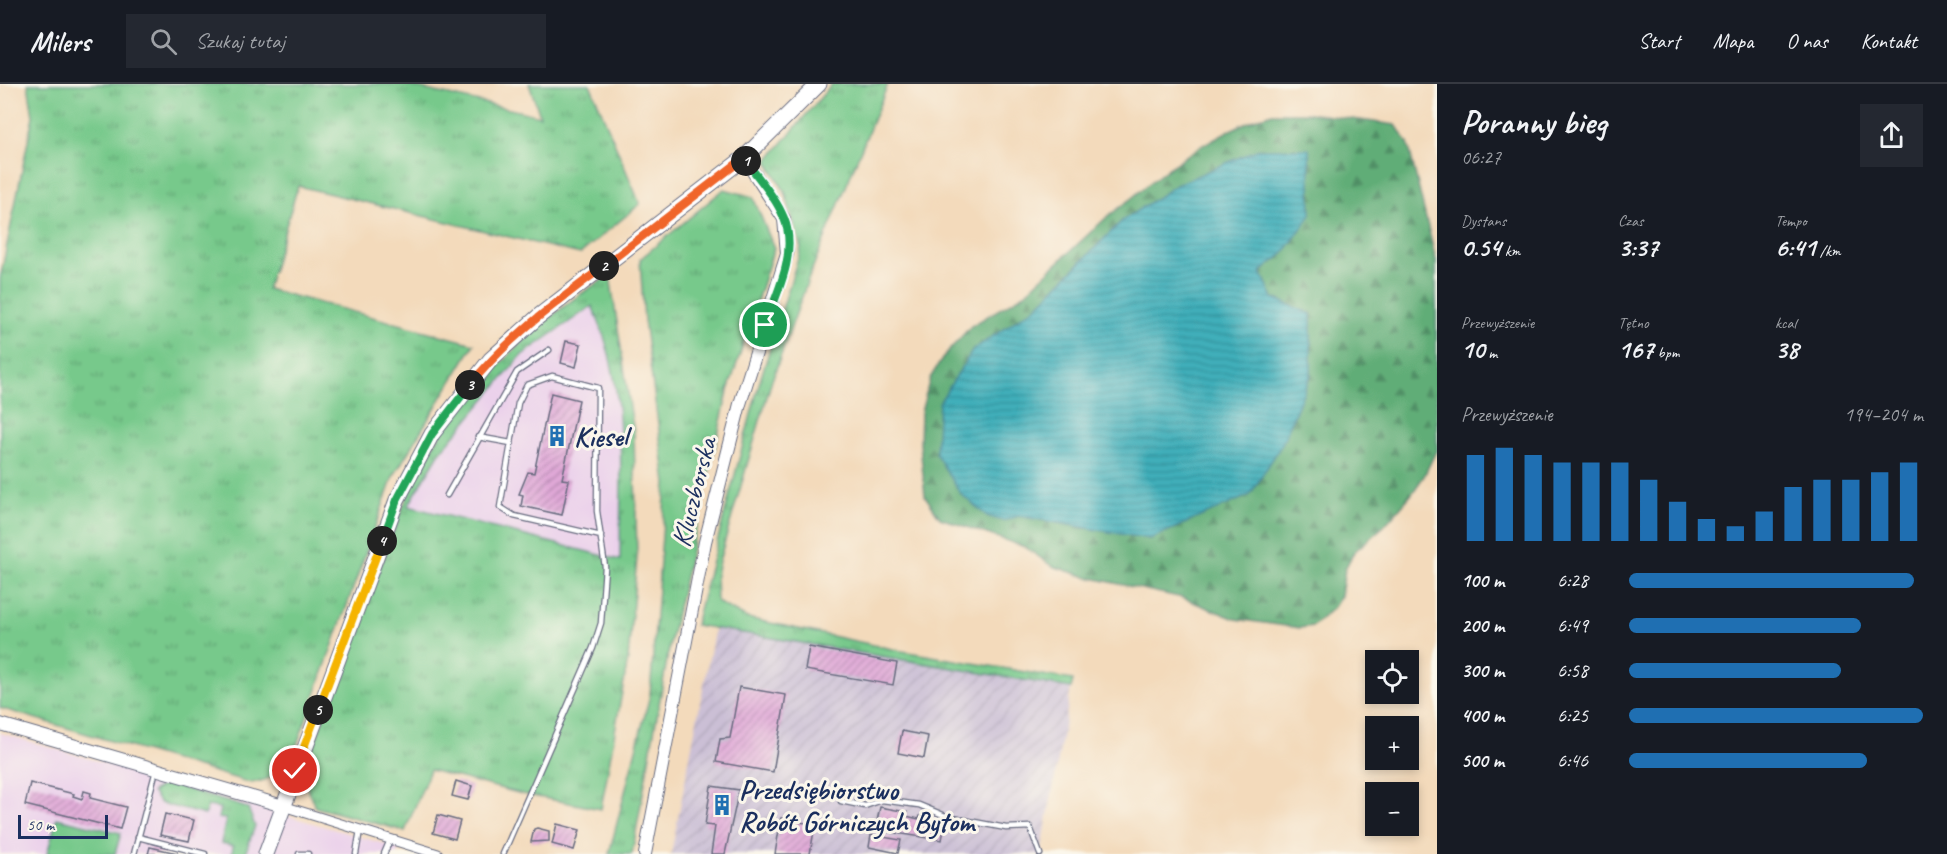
<!DOCTYPE html>
<html lang="pl">
<meta charset="utf-8">
<style>
:root{--surface:#171b24;--page:#242831;--text:#f1f3f6;--muted:#9ea1a6;--line:#363941;--accent:#1f6fb2}
body{margin:0;font-family:Caveat,sans-serif;background:var(--page);color:var(--text);height:100vh;display:flex;flex-direction:column;font-size:22px;white-space:nowrap}
*{box-sizing:border-box;margin:0}
p{font-size:20px;color:var(--muted)}
.icon{flex:none;width:33px;height:33px;fill:none;stroke:currentColor;stroke-width:2;stroke-linecap:round;stroke-linejoin:round}
.map{position:relative;flex:1;overflow:hidden}
.drawer{display:flex;flex-direction:column;background:var(--surface);width:510px}
.drawer>*{flex:none}
.buttons{position:absolute;left:1365px;top:566px;display:grid;gap:12px}
.buttons a{display:grid;place-items:center;width:54px;height:54px;border-radius:0px;background:var(--surface);box-shadow:0 3px 9px #0003;font-size:30px}
.scale{position:absolute;left:18px;bottom:15px;width:90px;box-sizing:border-box;padding-left:6px;border:3px solid #1b2f5e;border-top:0;font-size:16px;line-height:21px;white-space:nowrap;color:#1b2f5e;-webkit-text-stroke:4px #fbf7ec;paint-order:stroke}
.pin{position:absolute;display:grid;place-items:center;width:51px;height:51px;color:#fff;margin:-26px;border:3px solid #fff;border-radius:50%;box-shadow:0 2px 6px #0007}
.km{position:absolute;width:30px;height:30px;margin:-15px;border-radius:50%;background:#222;color:#fff;font-size:16px;line-height:30px;text-align:center}
.round{display:grid;place-items:center;flex:none;width:63px;height:63px;border-radius:0px;background:var(--page)}
.headline{display:flex;align-items:center;justify-content:space-between;height:102px;padding:0 24px}
h1{font-size:33px;font-weight:700;line-height:45px}
.metrics{display:grid;grid-template-columns:repeat(3,1fr);gap:9px;height:102px;padding:6px 24px}
.metrics div{display:grid;align-content:center}
.metrics b{font-size:26px;font-weight:700}
.metrics small{font-size:16px;font-weight:400}
.metrics p{font-size:16px}
.chart{height:168px;padding:12px 24px}
.chart p{display:flex;justify-content:space-between}
.chart svg{width:100%;height:108px;margin-top:6px;stroke:var(--accent);stroke-width:6}
ul{padding:0 24px;list-style:none;font-size:20px}
li{display:grid;grid-template-columns:96px 72px 1fr;align-items:center;height:45px}
li i{height:15px;border-radius:8px;background:var(--accent)}
header{display:flex;align-items:center;gap:36px;box-sizing:border-box;height:84px;padding:0 30px;background:var(--surface);border-bottom:2px solid var(--line)}
header strong{font-size:28px}
nav{display:flex;gap:33px;margin-inline-start:auto;font-size:21px}
.search{width:420px;height:54px;background:var(--page);display:flex;align-items:center;gap:15px;box-sizing:border-box;padding:0 21px;border-radius:0px;color:var(--muted);font-size:22px}
main{display:flex;flex:1;min-height:0}
.map>svg:first-child{display:block}
.built{fill:#ebd1eb}
.industrial{fill:url(#industrial-furrows)}
.grass{fill:url(#grass-tufts);stroke:#497c74;stroke-width:1.5;fill-rule:evenodd}
.forest{fill:url(#forest-firs);stroke:#3e6e6a;stroke-width:1.5;fill-rule:evenodd}
.garden{fill:#77c98b;stroke:#497c74;stroke-width:1.5}
.water{fill:url(#water-rules);stroke:#2d6f8c;stroke-width:1.5}
.building{fill:url(#building-hatch)}
.lines{fill:none;stroke-linecap:round;stroke-linejoin:round}
.service-casing{stroke:#676b7f;stroke-width:7}
.minor-casing{stroke:#676b7f;stroke-width:11}
.tertiary-casing{stroke:#676b7f;stroke-width:14}
.primary-casing{stroke:#676b7f;stroke-width:17}
.service{stroke:#fff;stroke-width:4.5}
.minor{stroke:#fff;stroke-width:9}
.tertiary{stroke:#fff;stroke-width:12}
.primary{stroke:#fff;stroke-width:15}
.split-1-casing{stroke:#fff;stroke-width:12}
.split-2-casing{stroke:#fff;stroke-width:12}
.split-3-casing{stroke:#fff;stroke-width:12}
.split-4-casing{stroke:#fff;stroke-width:12}
.split-5-casing{stroke:#fff;stroke-width:12}
.split-6-casing{stroke:#fff;stroke-width:12}
.split-1{stroke:#22a559;stroke-width:8}
.split-2{stroke:#f0652b;stroke-width:8}
.split-3{stroke:#f0652b;stroke-width:8}
.split-4{stroke:#22a559;stroke-width:8}
.split-5{stroke:#f5b400;stroke-width:8}
.split-6{stroke:#f5b400;stroke-width:8}
.labels{text-anchor:middle;stroke-width:6;stroke-linejoin:round;paint-order:stroke}
.poi-label{font-size:28px;font-weight:bold;fill:#1b2f5e;stroke:#fbf7ec;text-anchor:start}
.street-label{font-size:28px;fill:#1b2f5e;stroke:#fbf7ec}
</style>
<header>
<strong>Milers</strong>
<div class="search"><svg class="icon" aria-label="search" viewBox="0 0 24 24"><circle cx="10" cy="10" r="6"/><path d="M15 15l6 6"/></svg>Szukaj tutaj</div>
<nav><a>Start</a><a>Mapa</a><a>O nas</a><a>Kontakt</a></nav>
</header>
<main>
<div class="map">
<svg width="1437" height="770" viewBox="0 0 1437 770">
<defs>
<pattern id="industrial-furrows" width="10" height="10" patternUnits="userSpaceOnUse" patternTransform="scale(1.5)"><rect width="10" height="10" fill="#cbbfd5"/><path d="M-1 1l2-2M0 10L10 0M9 11l2-2" fill="none" stroke="#aea4b9"/></pattern>
<pattern id="grass-tufts" width="24" height="20" patternUnits="userSpaceOnUse" patternTransform="scale(1.5)"><rect width="24" height="20" fill="#77c98b"/><path d="M3 7l-1-3M5 7V3M7 7l1-3M15 17l-1-3M17 17v-4M19 17l1-3" fill="none" stroke="#61a475"/></pattern>
<pattern id="forest-firs" width="22" height="20" patternUnits="userSpaceOnUse" patternTransform="scale(1.5)"><rect width="22" height="20" fill="#61ad77"/><path d="M5 1l3.5 6h-7zM16 11l3.5 6h-7z" fill="#4f8d65"/></pattern>
<pattern id="water-rules" width="6" height="5" patternUnits="userSpaceOnUse" patternTransform="scale(1.5)"><rect width="6" height="5" fill="#3fafba"/><path d="M0 2.5h6" fill="none" stroke="#348f9a"/></pattern>
<pattern id="building-hatch" width="6" height="6" patternUnits="userSpaceOnUse" patternTransform="scale(1.5)"><rect width="6" height="6" fill="#e0a8d7"/><path d="M-1 1l2-2M0 6l6-6M5 7l2-2" fill="none" stroke="#b589b2"/></pattern>
</defs>
<rect width="100%" height="100%" fill="#fbf7ec"/>
<filter id="ink" filterUnits="userSpaceOnUse"><feTurbulence type="fractalNoise" baseFrequency=".0167" numOctaves="2"/><feDisplacementMap in="SourceGraphic" scale="12" xChannelSelector="R" yChannelSelector="G"/><feConvolveMatrix kernelMatrix="1 2 1 2 8 2 1 2 1" color-interpolation-filters="sRGB"/></filter>
<filter id="wash" filterUnits="userSpaceOnUse"><feTurbulence type="fractalNoise" baseFrequency=".008" numOctaves="4" result="noise"/><feDisplacementMap in="SourceGraphic" scale="24" xChannelSelector="R" yChannelSelector="G"/><feGaussianBlur stdDeviation="1.35" result="paint"/><feColorMatrix in="noise" values="0 0 0 0 0 0 0 0 0 0 0 0 0 0 0 0 0 1.4 0 .05"/><feComposite in="paint" operator="in"/></filter>
<g filter="url(#wash)">
<rect width="100%" height="100%" fill="#f3dabb"/>
<g class="built">
<path d="M593,222L609,269L620,327L621,476L408,422L439,370L522,271Z"/>
<path d="M0,649L399,764L397,770H0Z"/>
</g>
<path class="industrial" d="M715,543L1071,604L1041,770H671Z"/>
<g class="grass">
<path d="M28,0H401L540,32L529,0H590L640,120L580,170L298,102L267,205L474,260L393,393L290,680L285,679C277,692 266,697 251,699L0,624V195L33,32Z"/>
<path d="M832,0H888L811,188L771,299L719,477L716,491L717,518L747,534L902,567L1073,596L1071,604L695,541L759,300L801,164L785,108L767,77Z"/>
<path d="M724,105L753,113L774,164L728,307L671,554L632,770H609L650,611L666,399L644,236L640,175Z"/>
<path d="M610,192L634,349L637,473L628,575L601,725L522,710L430,686L405,747L315,723L307,703L310,686L305,684C328,622 352,560 375,497C392,452 407,405 432,364C466,307 552,223 610,192ZM592,222C629,300 620,392 620,476L408,422L439,370L522,271Z"/>
<path d="M166,699L248,724L255,742L245,770H232L233,762L221,759L226,735L218,734L220,724L207,722L205,731L160,719L152,708Z"/>
</g>
<path class="forest" d="M1272,29H1309L1396,41L1408,59L1436,176L1437,365L1424,392L1411,411L1384,442L1354,468L1345,485L1341,512L1334,523L1313,542L1300,544L1235,535L1183,514L1087,493L1052,482L1025,463L940,434L925,412L920,360L921,328L930,294L944,272L971,242L1023,211L1109,131C1125,121 1137,109 1152,97C1188,68 1228,43 1272,29ZM1259,65L1283,170L1261,188L1273,214L1311,230L1150,455L1019,432L973,266L1037,222L1123,136Z"/>
<path class="garden" d="M57,734L121,749L115,770H47Z"/>
<path class="water" d="M1259,65H1309L1311,131L1283,170L1261,188L1273,214L1311,230V290L1282,360L1250,411L1150,455L1019,432L1003,437L987,432L961,410L936,370L939,319L973,266L1037,222L1123,136L1178,100Z"/>
<g id="blocks">
<g class="building">
<path d="M566,257L581,260L576,283L561,279Z"/>
<path d="M551,309L579,316L562,395L569,396L562,431L521,422L523,411L519,410L528,388L534,389Z"/>
<path d="M809,563L897,579L893,601L805,586Z"/>
<path d="M739,603L786,611L773,688L716,678L720,655L730,654Z"/>
<path d="M902,647L928,652L924,674L898,669Z"/>
<path d="M456,697L472,702L468,716L452,712Z"/>
<path d="M30,699L74,710L73,712L82,715L84,707L91,709L90,714L126,723L120,745L25,721Z"/>
<path d="M711,702L739,706L725,770H711L715,742L705,741Z"/>
<path d="M880,723L907,728L906,732L919,735L920,732H923V735L945,740L942,756L875,746Z"/>
<path d="M165,730L194,736L189,757L160,751Z"/>
<path d="M438,731L460,737L455,755L433,749Z"/>
<path d="M781,734L815,741L810,770H775Z"/>
<path d="M557,740L580,746L574,766L552,760Z"/>
<path d="M537,744L549,747V757L531,758L534,745Z"/>
<path d="M871,751L901,756L898,769L869,763Z"/>
<path d="M150,763L177,769L176,770H148Z"/>
</g>
</g>
</g>
<g filter="url(#ink)">
<use href="#blocks" fill-opacity="0" stroke="#676b7f" stroke-width="1.5"/>
<g class="lines">
<defs>
<g id="service">
<path d="M478,353L511,359"/>
<path d="M447,411L517,288L549,266"/>
<path d="M841,717L865,722L882,716L919,721L948,733L1006,744L1030,743L1040,770"/>
<path d="M138,753L205,770"/>
<path d="M134,770L156,686"/>
<path d="M299,770H308"/>
<path d="M356,770L360,746"/>
<path d="M384,770L390,756"/>
<path d="M503,770L593,564L601,539L605,483L597,427L598,304L552,292L527,301L518,319L500,423L514,432L601,452"/>
</g>
<path id="minor" d="M283,722L438,770"/>
<g id="tertiary">
<path d="M0,640L283,722"/>
<path d="M645,770L705,458L740,320L787,170L784,135L744,74"/>
</g>
<path id="primary" d="M266,770L397,416L432,350L491,275L539,232L744,74L819,0"/>
</defs>
<use href="#service" class="service-casing"/>
<use href="#minor" class="minor-casing"/>
<use href="#tertiary" class="tertiary-casing"/>
<use href="#primary" class="primary-casing"/>
<use href="#service" class="service"/>
<use href="#minor" class="minor"/>
<use href="#tertiary" class="tertiary"/>
<use href="#primary" class="primary"/>
</g>
</g>
<g class="lines" filter="url(#ink)">
<defs>
<path id="split-1" d="M746,77C759,95 776,114 784,134C798,169 777,209 765,241"/>
<path id="split-2" d="M604,182L744,74L746,77"/>
<path id="split-3" d="M470,301C508,253 556,219 604,182"/>
<path id="split-4" d="M382,457L397,416L432,350L470,301"/>
<path id="split-5" d="M318,626L382,457"/>
<path id="split-6" d="M295,687L318,626"/>
</defs>
<use href="#split-1" class="split-1-casing"/>
<use href="#split-2" class="split-2-casing"/>
<use href="#split-3" class="split-3-casing"/>
<use href="#split-4" class="split-4-casing"/>
<use href="#split-5" class="split-5-casing"/>
<use href="#split-6" class="split-6-casing"/>
<use href="#split-1" class="split-1"/>
<use href="#split-2" class="split-2"/>
<use href="#split-3" class="split-3"/>
<use href="#split-4" class="split-4"/>
<use href="#split-5" class="split-5"/>
<use href="#split-6" class="split-6"/>
</g>
<defs>
<symbol id="building-bare" viewBox="-9 -9 18 18"><path d="M-4-6H4V6H1V3H-1V6H-4ZM-2.5-4.3h1.7v1.8h-1.7ZM.8-4.3h1.7v1.8H.8ZM-2.5-1h1.7V.8h-1.7ZM.8-1h1.7V.8H.8Z" fill="#1f6fb2" stroke="#fbf7ec" stroke-width="2.5" paint-order="stroke"/></symbol>
</defs>
<g fill-rule="evenodd">
<use href="#building-bare" x="542" y="337" width="30" height="30"/>
<use href="#building-bare" x="707" y="706" width="30" height="30"/>
</g>
<g class="labels">
<g class="poi-label">
<text x="574" y="362">Kiesel</text>
<text x="739" y="715">Przedsiębiorstwo<tspan x="739" dy="32">Robót Górniczych Bytom</tspan></text>
</g>
<g class="street-label">
<text transform="translate(693 408) rotate(-76)" y="10">Kluczborska</text>
</g>
</g>
</svg>
<div class="buttons">
<a><svg class="icon" aria-label="locate" viewBox="0 0 24 24"><circle cx="12" cy="12" r="6"/><path d="M12 2v4M12 18v4M2 12h4M18 12h4"/></svg></a>
<a>+</a>
<a>−</a>
</div>
<div class="scale">50 m</div>
<div class="pin" style="left:765px;top:241px;background:#1e9e55"><svg class="icon" aria-label="arrive" viewBox="0 0 24 24"><path d="M6 21V4h12l-3 4 3 4H6"/></svg></div>
<div class="pin" style="left:295px;top:687px;background:#d93025"><svg class="icon" aria-label="check" viewBox="0 0 24 24"><path d="M5 12l5 5 9-10"/></svg></div>
<b class="km" style="left:746px;top:77px">1</b>
<b class="km" style="left:604px;top:182px">2</b>
<b class="km" style="left:470px;top:301px">3</b>
<b class="km" style="left:382px;top:457px">4</b>
<b class="km" style="left:318px;top:626px">5</b>
</div>
<section class="drawer">
<div class="headline"><div><h1>Poranny bieg</h1><p>06:27</p></div><a class="round"><svg class="icon" aria-label="share" viewBox="0 0 24 24"><path d="M12 15V3M7 8l5-5 5 5M5 13v7h14v-7"/></svg></a></div>
<div class="metrics">
<div><p>Dystans</p><b>0.54<small> km</small></b></div>
<div><p>Czas</p><b>3:37</b></div>
<div><p>Tempo</p><b>6:41<small> /km</small></b></div>
</div>
<div class="metrics">
<div><p>Przewyższenie</p><b>10<small> m</small></b></div>
<div><p>Tętno</p><b>167<small> bpm</small></b></div>
<div><p>kcal</p><b>38</b></div>
</div>
<div class="chart"><p><span>Przewyższenie</span>194–204 m</p>
<svg viewBox="0 0 160 44" preserveAspectRatio="none"><path d="M5 44V9M15 44V6M25 44V9M35 44V12M45 44V12M55 44V12M65 44V19M75 44V28M85 44V35M95 44V38M105 44V32M115 44V22M125 44V19M135 44V19M145 44V16M155 44V12"/></svg>
</div>
<ul>
<li><b>100 m</b>6:28<i style="width:97%"></i></li>
<li><b>200 m</b>6:49<i style="width:79%"></i></li>
<li><b>300 m</b>6:58<i style="width:72%"></i></li>
<li><b>400 m</b>6:25<i style="width:100%"></i></li>
<li><b>500 m</b>6:46<i style="width:81%"></i></li>
</ul>
</section>
</main>
